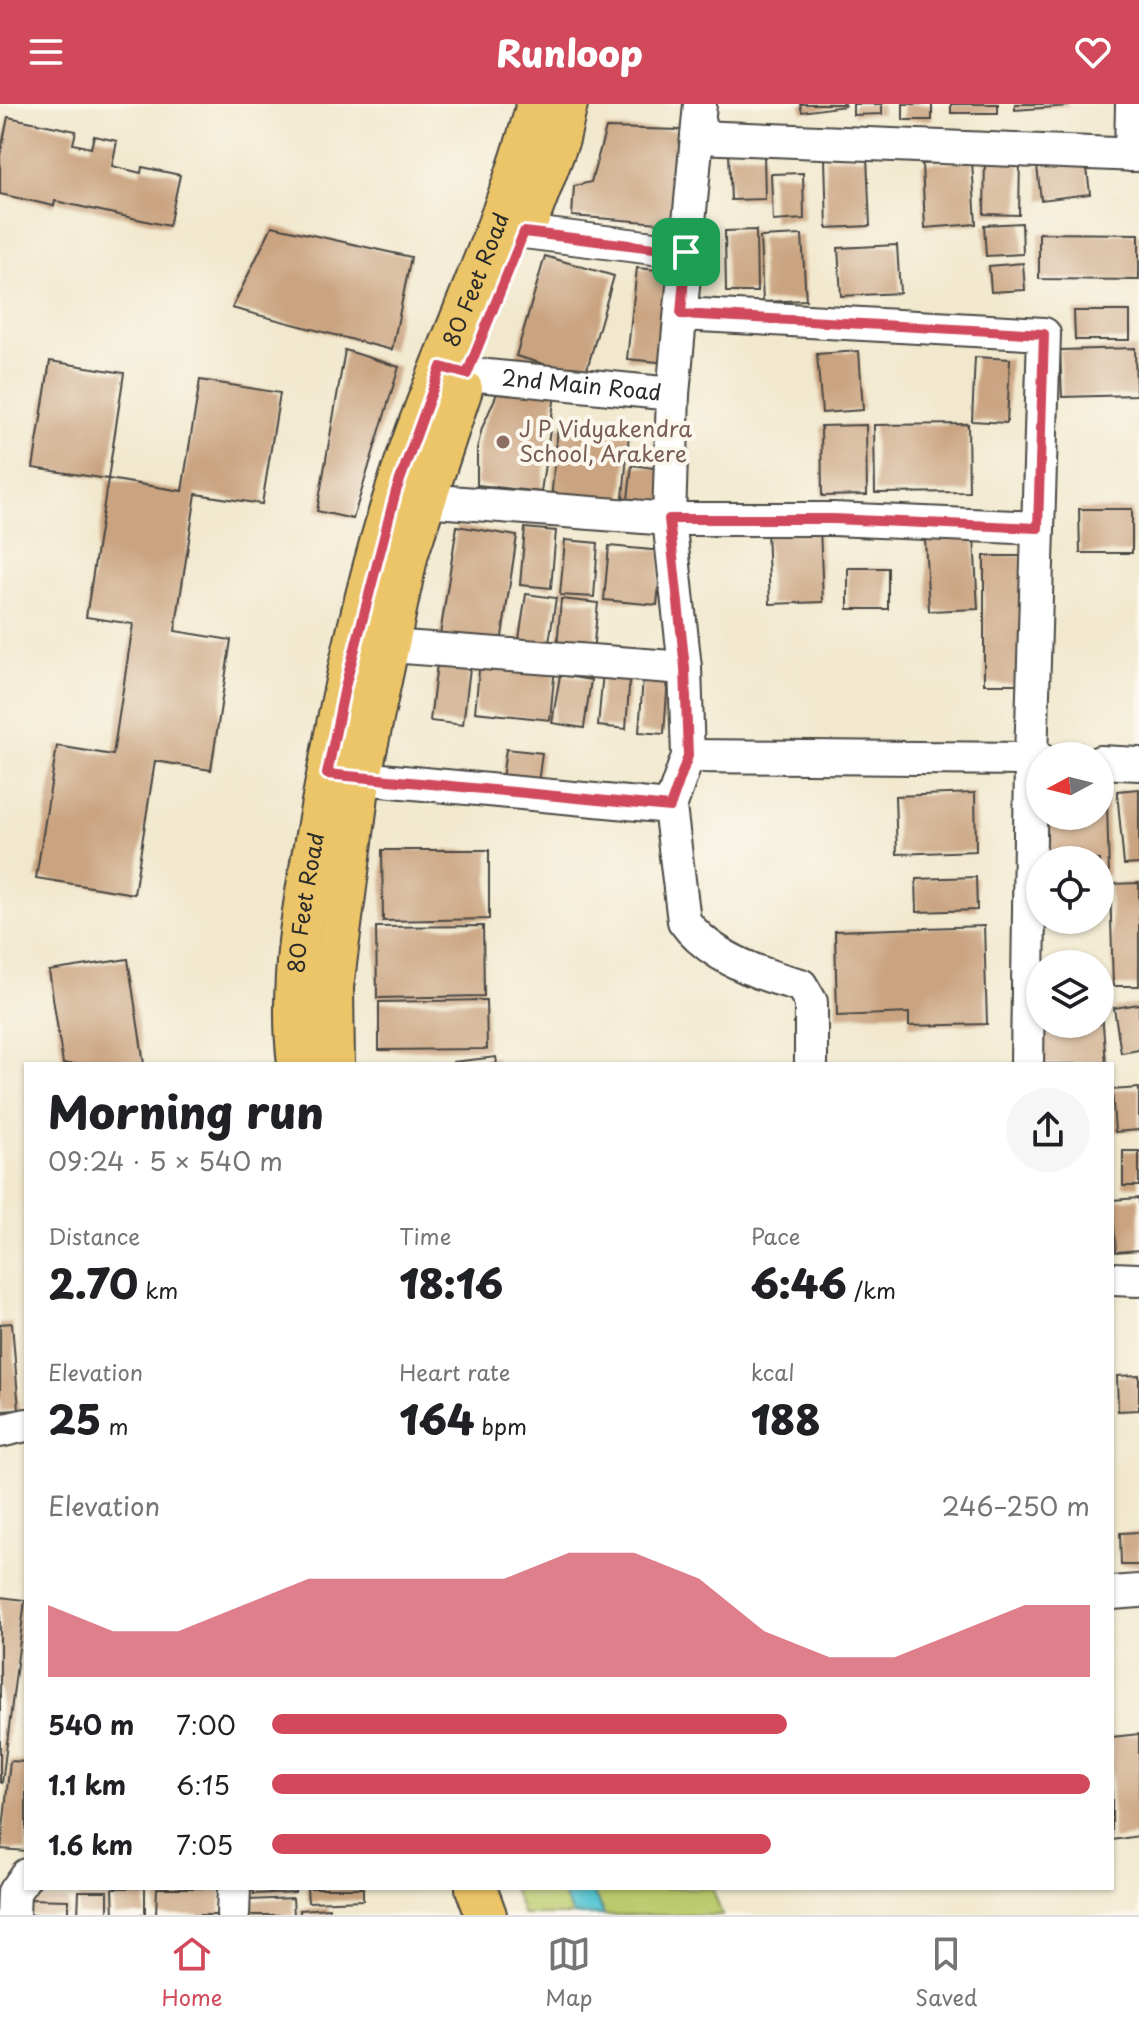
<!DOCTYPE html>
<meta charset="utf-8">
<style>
:root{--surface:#fff;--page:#f6f6f6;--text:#202124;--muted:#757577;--line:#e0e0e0;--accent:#d1495b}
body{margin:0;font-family:"Playpen Sans",sans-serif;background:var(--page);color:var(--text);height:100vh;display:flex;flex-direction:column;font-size:30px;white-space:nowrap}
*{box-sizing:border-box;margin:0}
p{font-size:26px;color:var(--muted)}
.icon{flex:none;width:44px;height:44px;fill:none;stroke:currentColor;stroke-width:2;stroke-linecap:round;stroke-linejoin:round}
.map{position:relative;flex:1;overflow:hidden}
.side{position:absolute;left:24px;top:958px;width:1090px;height:828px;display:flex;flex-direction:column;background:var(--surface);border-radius:0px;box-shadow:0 2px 6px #0004}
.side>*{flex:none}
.needle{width:52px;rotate:263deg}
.controls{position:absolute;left:1026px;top:638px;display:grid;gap:16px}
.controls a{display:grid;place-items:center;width:88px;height:88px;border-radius:50%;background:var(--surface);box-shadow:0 2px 6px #0004;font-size:40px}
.pin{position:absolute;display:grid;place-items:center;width:68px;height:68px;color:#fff;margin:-34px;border-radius:16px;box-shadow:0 4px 12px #0006}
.round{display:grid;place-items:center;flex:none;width:84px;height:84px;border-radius:42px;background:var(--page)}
.head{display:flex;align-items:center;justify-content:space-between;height:136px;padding:0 24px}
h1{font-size:44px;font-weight:800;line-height:60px}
.figures{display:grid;grid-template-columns:repeat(3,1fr);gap:12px;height:136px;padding:8px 24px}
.figures div{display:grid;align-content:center}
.figures b{font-size:40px;font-weight:800}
.figures small{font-size:22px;font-weight:400}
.figures p{font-size:22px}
.chart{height:224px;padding:16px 24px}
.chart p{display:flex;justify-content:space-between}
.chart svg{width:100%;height:144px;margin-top:8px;fill:var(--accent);opacity:.7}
ul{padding:0 24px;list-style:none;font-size:26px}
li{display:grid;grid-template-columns:128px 96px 1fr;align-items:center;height:60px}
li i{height:20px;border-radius:10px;background:var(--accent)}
header{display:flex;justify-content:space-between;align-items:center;height:104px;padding:0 24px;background:var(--accent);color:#fff;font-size:36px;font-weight:800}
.menu{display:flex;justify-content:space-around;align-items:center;height:112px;border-top:2px solid var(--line);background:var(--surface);font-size:22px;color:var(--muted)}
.menu a{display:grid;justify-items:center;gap:4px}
.menu .on{color:var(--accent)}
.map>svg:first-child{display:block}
.green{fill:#baca6c;stroke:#727a4c;stroke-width:2}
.water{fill:#58c5d0;stroke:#42787e;stroke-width:2}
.building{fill:#caa481}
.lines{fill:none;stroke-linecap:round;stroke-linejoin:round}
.minor-casing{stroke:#494743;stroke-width:36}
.major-casing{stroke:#494743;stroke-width:44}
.minor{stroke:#fff;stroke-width:32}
.major{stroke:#ecc569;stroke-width:40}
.route-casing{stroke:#fff;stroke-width:16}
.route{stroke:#d1495b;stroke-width:10}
.education-dot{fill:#8d6e63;stroke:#fbf7ec;stroke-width:3}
.labels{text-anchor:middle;stroke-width:8;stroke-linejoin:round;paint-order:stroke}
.street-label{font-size:22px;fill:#2b2b2b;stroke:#fbf7ec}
.education-label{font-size:22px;fill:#785e54;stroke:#fbf7ec;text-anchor:start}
</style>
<header><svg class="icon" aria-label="menu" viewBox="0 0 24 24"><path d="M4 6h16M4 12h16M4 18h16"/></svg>Runloop<svg class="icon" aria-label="heart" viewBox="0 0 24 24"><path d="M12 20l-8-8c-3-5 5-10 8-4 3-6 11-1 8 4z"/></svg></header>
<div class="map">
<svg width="1139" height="1811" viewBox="0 0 1139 1811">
<rect width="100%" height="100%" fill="#fbf7ec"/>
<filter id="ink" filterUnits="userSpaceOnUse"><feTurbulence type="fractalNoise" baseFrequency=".0125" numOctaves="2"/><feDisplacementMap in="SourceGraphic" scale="16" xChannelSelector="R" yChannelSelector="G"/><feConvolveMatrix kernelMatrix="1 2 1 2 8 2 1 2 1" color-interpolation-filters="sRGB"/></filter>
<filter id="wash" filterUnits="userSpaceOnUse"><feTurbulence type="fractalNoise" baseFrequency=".006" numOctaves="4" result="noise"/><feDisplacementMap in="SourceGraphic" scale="32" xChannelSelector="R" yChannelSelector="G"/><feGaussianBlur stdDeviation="1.8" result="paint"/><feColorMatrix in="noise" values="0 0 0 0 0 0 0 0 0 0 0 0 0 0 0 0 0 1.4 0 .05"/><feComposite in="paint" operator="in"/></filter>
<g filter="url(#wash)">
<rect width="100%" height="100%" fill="#f1e8cd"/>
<g class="green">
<path d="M513,1784H559L574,1811H523Z"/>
<path d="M591,1784H712L722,1811H604Z"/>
</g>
<path class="water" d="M559,1784H591L604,1811H574Z"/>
<g id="blocks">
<g class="building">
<path d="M800,0H845V2L802,8Z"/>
<path d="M853,0H882V10L853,11Z"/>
<rect x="903" y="0" width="29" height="16"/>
<rect x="951" y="0" width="47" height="9"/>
<path d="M1015,0H1069V2L1015,6Z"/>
<path d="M8,13L76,27L73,40L91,44L94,32L117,37L112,62L141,69L142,63L180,71L169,122L55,97L54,102L0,90V51Z"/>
<path d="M606,24L682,26L672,120L572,112L574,82L591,78Z"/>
<path d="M729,50H764L765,95L731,96Z"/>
<path d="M867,53L870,122L827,124L825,54Z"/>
<path d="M985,55L1020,56L1019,111L984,110Z"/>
<path d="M1086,56L1090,90L1041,96L1037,62Z"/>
<path d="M972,57L976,120L925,124L922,60Z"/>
<path d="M803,69L804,115L773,117L771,70Z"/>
<path d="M1022,119L1023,150L986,152L984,121Z"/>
<path d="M272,122L411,153L392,246L232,204Z"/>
<path d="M756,126L757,188H726L725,127Z"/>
<path d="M1039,129L1139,130V176L1039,175Z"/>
<path d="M802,131L806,196L763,198L760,133Z"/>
<path d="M897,141L900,189L841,192L838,144Z"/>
<path d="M545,152L614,172L585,272L516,252Z"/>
<path d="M1023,159L1025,186L991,188L989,162Z"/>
<path d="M637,164L678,168L668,259L627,255Z"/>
<path d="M1074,207H1130V236H1075Z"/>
<path d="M1135,244L1136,291L1062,293L1060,246Z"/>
<path d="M345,246L399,263L353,415L317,407Z"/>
<path d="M859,247L863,306L822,309L817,250Z"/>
<path d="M975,253L1010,255L1007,319L972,317Z"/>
<path d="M50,257L124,269L108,375L33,364Z"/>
<path d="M200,276L280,289L262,400L196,390L175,527L231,536L211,666L155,657L134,790L36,774L57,642L113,651L133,520L86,513L108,375L182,387Z"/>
<path d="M502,278L556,284L541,388L477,381V345L482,324Z"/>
<path d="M968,320L969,388L875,389L874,321Z"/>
<path d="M866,321L867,391L822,392L821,322Z"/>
<path d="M558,323L629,330L622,404L551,396Z"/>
<path d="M632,361L668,366L664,399L628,395Z"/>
<path d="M1079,405H1132V449H1080Z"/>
<path d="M457,422L517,432L500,546L439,537Z"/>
<path d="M820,423L823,498L770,500L767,426Z"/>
<path d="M525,424L556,427L551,484L520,481Z"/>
<path d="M974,433L978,505L929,507L925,435Z"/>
<path d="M565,436L598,439L594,493L560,491Z"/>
<path d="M609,442L662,447L657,501L604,496Z"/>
<rect x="984" y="452" width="38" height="128"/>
<rect x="848" y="464" width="40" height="41"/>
<path d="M526,490L556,494L548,545L518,541Z"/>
<path d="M561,495L598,499L593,548L557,544Z"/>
<path d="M480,556L555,563L550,616L475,608Z"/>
<path d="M437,560L470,564L463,621L430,617Z"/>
<path d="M603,568L630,570L626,625L598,622Z"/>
<path d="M560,571L591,576L584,624L552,619Z"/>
<path d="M643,573L668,574L664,630L639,628Z"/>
<path d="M506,645L542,649L538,679L502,675Z"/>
<path d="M1139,685V760L1124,761L1117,687Z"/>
<path d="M975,689L976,747L897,750L895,692Z"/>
<path d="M1100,700H1107L1109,771H1100V756H1038L1040,712H1100Z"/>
<path d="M382,746H489V815L383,817Z"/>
<path d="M976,773L977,806L917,808L916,775Z"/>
<path d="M1139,779V882H1113L1110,780Z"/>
<path d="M483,822L484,892L377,894L376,823Z"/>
<path d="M984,822L987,920L909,922V909L837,912L835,827Z"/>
<path d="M128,855L144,960H63L49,867Z"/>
<path d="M1100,882L1106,960H1033L1040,920H1100Z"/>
<path d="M486,896L487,945L379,946V898Z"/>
<path d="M1139,900V946L1121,949L1114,904Z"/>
<path d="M496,953L497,960H453V958Z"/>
<path d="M1139,984V1026L1115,1028L1112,986Z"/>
<rect x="1123" y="1047" width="16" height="35"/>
<path d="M1139,1094V1146L1116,1148L1112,1096Z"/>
<path d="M12,1219L19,1306L0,1307V1220Z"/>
<path d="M1139,1271V1306L1118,1307L1117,1272Z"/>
<path d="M1139,1428V1461H1121L1120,1429Z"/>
<path d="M0,1493L25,1496L2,1679L0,1678Z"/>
<path d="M1139,1630V1732L1112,1736V1633Z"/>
<path d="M10,1657L26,1658V1747L1,1745Z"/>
<path d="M113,1784H145V1811H114Z"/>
<path d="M157,1784H221L220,1811H156Z"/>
<path d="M253,1784H295V1788L254,1790Z"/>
<path d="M307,1784H363V1796L308,1798Z"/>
<path d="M79,1787H108V1811H78Z"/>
<path d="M293,1794L294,1811H250L249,1796Z"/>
<path d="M26,1795L68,1796V1811H25Z"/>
<path d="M329,1804L330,1811H300V1806Z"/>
</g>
</g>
</g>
<g filter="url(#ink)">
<use href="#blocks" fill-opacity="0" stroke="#494743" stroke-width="2"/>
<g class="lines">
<defs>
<g id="minor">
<path d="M700,0L673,290L669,415L685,564L688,652L670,703L684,817C709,852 760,871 801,881L811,898V960"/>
<path d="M697,33L1139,51"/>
<path d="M1131,51L1132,0"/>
<path d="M524,128L686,148"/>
<path d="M681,210L1044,230L1031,655L1027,960"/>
<path id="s1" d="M441,263L467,270L673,290"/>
<path d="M423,396L669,415H833L1038,424"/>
<path d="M390,542L685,564"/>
<path d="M688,652L1040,655"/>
<path d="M1100,658L1139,660"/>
<path d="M339,672L670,703"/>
<path d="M1112,1175L1139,1176"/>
<path d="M0,1327L26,1321"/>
<path d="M1112,1489L1139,1487"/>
<path d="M13,1811L14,1788L26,1771"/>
<path d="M233,1811L234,1784"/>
</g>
<g id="major">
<path d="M528,117L559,35L567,0"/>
<path id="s2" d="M298,960C288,877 304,796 319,715C339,605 362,492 396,386C438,255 502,133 537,0"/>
<path d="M334,960L333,883L360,676L408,449L462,285"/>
<path d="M476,1784L486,1811"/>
</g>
</defs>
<use href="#minor" class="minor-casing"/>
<use href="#major" class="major-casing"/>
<use href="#minor" class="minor"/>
<use href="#major" class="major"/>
</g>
</g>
<g class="lines" filter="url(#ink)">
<defs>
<path id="route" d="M524,128L686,148L681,210L1044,230L1038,424L833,415H669L685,564L688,652L670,703L327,670L345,583L396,387L441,263L467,270Z"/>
</defs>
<use href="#route" class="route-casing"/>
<use href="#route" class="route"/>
</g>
<circle class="education-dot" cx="503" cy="338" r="8"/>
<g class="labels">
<g class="street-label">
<text dy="8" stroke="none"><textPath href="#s2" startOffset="810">80 Feet Road</textPath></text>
<text dy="8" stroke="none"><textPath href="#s1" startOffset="142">2nd Main Road</textPath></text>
<text dy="8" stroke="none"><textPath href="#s2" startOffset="162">80 Feet Road</textPath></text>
</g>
<g class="education-label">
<text x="519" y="333">J P Vidyakendra<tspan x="519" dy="25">School, Arakere</tspan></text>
</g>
</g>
</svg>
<div class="controls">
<a><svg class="needle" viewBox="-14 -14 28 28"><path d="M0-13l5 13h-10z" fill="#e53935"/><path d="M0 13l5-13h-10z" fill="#757577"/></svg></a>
<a><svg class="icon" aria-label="locate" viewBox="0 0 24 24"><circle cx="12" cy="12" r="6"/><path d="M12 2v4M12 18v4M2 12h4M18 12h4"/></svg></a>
<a><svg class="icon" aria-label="layers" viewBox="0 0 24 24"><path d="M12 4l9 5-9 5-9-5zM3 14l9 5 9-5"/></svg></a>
</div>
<div class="pin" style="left:686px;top:148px;background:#1e9e55"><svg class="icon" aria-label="arrive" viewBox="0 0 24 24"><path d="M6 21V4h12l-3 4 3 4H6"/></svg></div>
<section class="side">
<div class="head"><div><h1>Morning run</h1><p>09:24 · 5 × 540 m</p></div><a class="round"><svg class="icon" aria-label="share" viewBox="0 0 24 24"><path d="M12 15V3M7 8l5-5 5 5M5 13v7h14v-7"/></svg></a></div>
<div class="figures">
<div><p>Distance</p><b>2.70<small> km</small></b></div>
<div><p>Time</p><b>18:16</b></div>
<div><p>Pace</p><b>6:46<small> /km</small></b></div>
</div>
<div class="figures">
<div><p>Elevation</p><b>25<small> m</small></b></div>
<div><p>Heart rate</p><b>164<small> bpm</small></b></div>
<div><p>kcal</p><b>188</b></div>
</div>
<div class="chart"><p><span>Elevation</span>246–250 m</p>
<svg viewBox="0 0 160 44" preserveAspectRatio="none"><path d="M0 44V22L10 30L20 30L30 22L40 14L50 14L60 14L70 14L80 6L90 6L100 14L110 30L120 38L130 38L140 30L150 22L160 22V44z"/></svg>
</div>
<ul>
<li><b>540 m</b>7:00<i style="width:63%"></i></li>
<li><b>1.1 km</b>6:15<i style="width:100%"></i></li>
<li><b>1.6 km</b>7:05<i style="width:61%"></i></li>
</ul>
</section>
</div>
<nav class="menu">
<a class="on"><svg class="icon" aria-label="home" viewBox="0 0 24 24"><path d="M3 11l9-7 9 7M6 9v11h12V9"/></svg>Home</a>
<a><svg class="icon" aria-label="map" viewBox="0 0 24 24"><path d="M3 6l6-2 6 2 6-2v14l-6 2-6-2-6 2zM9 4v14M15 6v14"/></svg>Map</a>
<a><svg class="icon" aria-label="saved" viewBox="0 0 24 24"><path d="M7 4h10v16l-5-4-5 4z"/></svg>Saved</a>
</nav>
